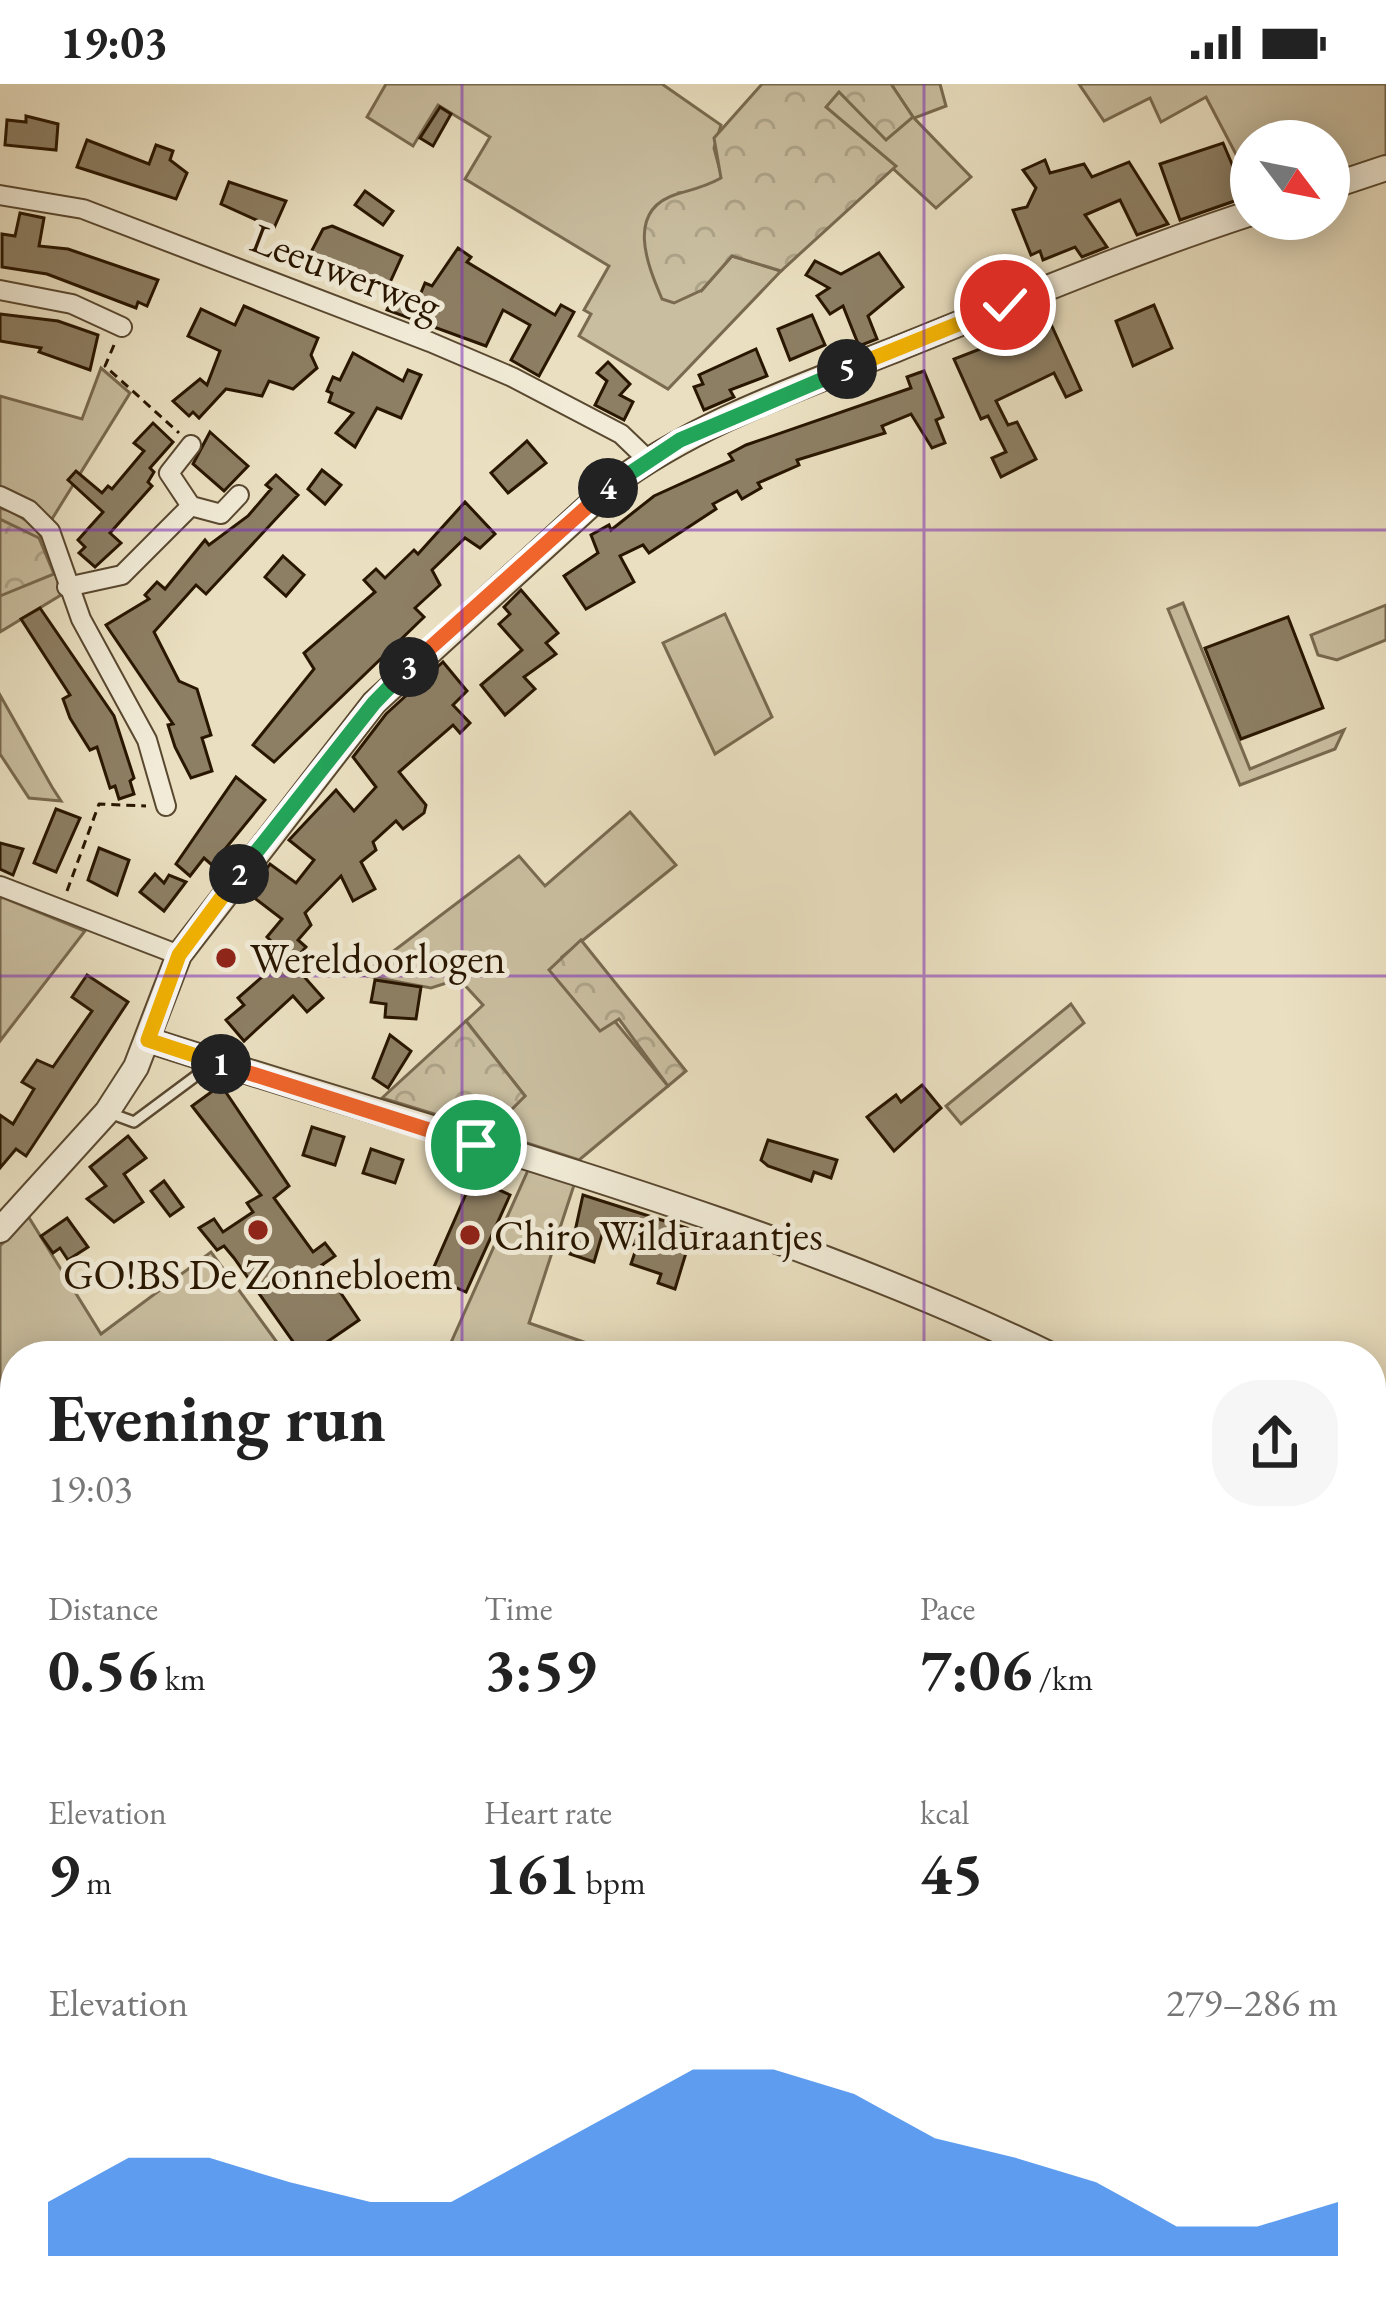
<!DOCTYPE html>
<meta charset="utf-8">
<style>
:root{--surface:#fff;--page:#f6f6f6;--text:#222;--muted:#767676;--accent:#1a73e8}
body{margin:0;font-family:"EB Garamond",serif;background:var(--page);color:var(--text);height:100vh;display:flex;flex-direction:column;font-size:45px;white-space:nowrap}
*{box-sizing:border-box;margin:0}
p{font-size:39px;color:var(--muted)}
.icon{flex:none;width:66px;height:66px;fill:none;stroke:currentColor;stroke-width:2;stroke-linecap:round;stroke-linejoin:round}
.map{position:relative;flex:1;overflow:hidden}
.details{position:absolute;left:0px;top:1257px;width:1386px;height:975px;display:flex;flex-direction:column;background:var(--surface);border-radius:48px 48px 0 0;box-shadow:0 6px 30px #0003}
.details>*{flex:none}
.needle{width:78px;rotate:122deg}
.tools{position:absolute;left:1230px;top:36px;display:grid;gap:24px}
.tools a{display:grid;place-items:center;width:120px;height:120px;border-radius:50%;background:var(--surface);box-shadow:0 6px 30px #0003;font-size:60px}
.pin{position:absolute;display:grid;place-items:center;width:102px;height:102px;color:#fff;margin:-51px;border:6px solid #fff;border-radius:50%;box-shadow:0 3px 12px #0007}
.km{position:absolute;width:60px;height:60px;margin:-30px;border-radius:50%;background:#222;color:#fff;font-size:33px;line-height:60px;text-align:center}
.round{display:grid;place-items:center;flex:none;width:126px;height:126px;border-radius:48px;background:var(--page)}
.summary{display:flex;align-items:center;justify-content:space-between;height:204px;padding:0 48px}
h1{font-size:66px;font-weight:700;line-height:90px}
.stats{display:grid;grid-template-columns:repeat(3,1fr);gap:18px;height:204px;padding:12px 48px}
.stats div{display:grid;align-content:center}
.stats b{font-size:60px;font-weight:700}
.stats small{font-size:33px;font-weight:400}
.stats p{font-size:33px}
.chart{height:336px;padding:24px 48px}
.chart p{display:flex;justify-content:space-between}
.chart svg{width:100%;height:216px;margin-top:12px;fill:var(--accent);opacity:.7}
.status{display:flex;justify-content:space-between;align-items:center;height:84px;padding:0 60px;background:var(--surface);direction:ltr}
.status svg{height:33px;fill:currentColor}
.map>svg:first-child{display:block}
.grass{fill:#c9bea0;stroke:#796a50;stroke-width:3}
.forest{fill:url(#forest-crowns);stroke:#796a50;stroke-width:3}
.building{fill:#8d7f64;stroke:#291600;stroke-width:3}
.lines{fill:none;stroke-linecap:round;stroke-linejoin:round}
.service-casing{stroke:#594830;stroke-width:14}
.minor-casing{stroke:#594830;stroke-width:22}
.tertiary-casing{stroke:#594830;stroke-width:28}
.path{stroke:#291600;stroke-width:3;stroke-dasharray:9 6;stroke-linecap:butt}
.service{stroke:#f1ebd7;stroke-width:9}
.minor{stroke:#f1ebd7;stroke-width:18}
.tertiary{stroke:#f1ebd7;stroke-width:24}
.split-1-casing{stroke:#fff;stroke-width:24}
.split-2-casing{stroke:#fff;stroke-width:24}
.split-3-casing{stroke:#fff;stroke-width:24}
.split-4-casing{stroke:#fff;stroke-width:24}
.split-5-casing{stroke:#fff;stroke-width:24}
.split-6-casing{stroke:#fff;stroke-width:24}
.split-1{stroke:#f0652b;stroke-width:15}
.split-2{stroke:#f5b400;stroke-width:15}
.split-3{stroke:#22a559;stroke-width:15}
.split-4{stroke:#f0652b;stroke-width:15}
.split-5{stroke:#22a559;stroke-width:15}
.split-6{stroke:#f5b400;stroke-width:15}
.grid{fill:none;stroke:#7b2cbf;stroke-width:3;stroke-opacity:0.55}
.poi-dot{fill:#8f2418;stroke:#f1ebd7;stroke-width:4.5}
.labels{text-anchor:middle;stroke-width:10;stroke-linejoin:round;paint-order:stroke}
.street-label{font-size:42px;fill:#291600;stroke:#f1ebd7}
.poi-label{font-size:42px;fill:#291600;stroke:#f1ebd7;text-anchor:start}
</style>
<div class="status"><b>19:03</b><svg viewBox="0 0 49 12"><path d="M0 12V9h3v3zM5 12V6h3v6zM10 12V3h3v9zM15 12V0h3v12zM26 1h20v11H26zM47 4h2v5h-2z"/></svg></div>
<div class="map">
<svg width="1386" height="2230" viewBox="0 0 1386 2230">
<defs>
<pattern id="forest-crowns" width="20" height="18" patternUnits="userSpaceOnUse" patternTransform="scale(3)"><rect width="20" height="18" fill="#c9bea0"/><path d="M2 6a3 3 0 1 1 6 0M12 15a3 3 0 1 1 6 0" fill="none" stroke="#ada388"/></pattern>
</defs>
<rect width="100%" height="100%" fill="#eae0c1"/>
<filter id="stains"><feTurbulence type="fractalNoise" baseFrequency=".00167" numOctaves="4"/><feColorMatrix values="0 0 0 0 .2 0 0 0 0 .09 0 0 0 0 .02 0 0 0 .5 -.17"/></filter>
<radialGradient id="worn" r=".72"><stop offset=".6" stop-color="#630" stop-opacity="0"/><stop offset="1" stop-color="#630" stop-opacity=".3"/></radialGradient>
<g class="grass">
<path d="M386,0H662L721,41L714,64L722,94L698,108L679,109L702,206L732,172L781,187L668,305L579,252L591,230L584,226L609,182L465,95L490,53L438,21L413,62L367,33Z"/>
<path d="M891,0H940L946,22L914,34L971,93L936,124L826,23L838,7L913,33Z"/>
<path d="M1079,0H1386V71L1329,90V57H1251V99L1206,13L1161,38L1150,14L1104,37Z"/>
<path d="M101,284L130,309L52,435L0,405V312L82,335Z"/>
<path d="M0,424C44,436 52,471 61,511L0,548Z"/>
<path d="M1183,519L1250,685L1344,646L1335,665L1240,701L1168,525Z"/>
<path d="M1386,521V556L1337,576L1318,571L1311,551Z"/>
<path d="M725,530L772,633L715,670L663,559Z"/>
<path d="M0,611L52,703L61,717L29,714L0,670Z"/>
<path d="M630,728L676,781L562,873L668,1002L579,1076L490,1047L525,1012L466,937L483,921L459,895L431,904L362,891L519,772L545,802Z"/>
<path d="M2,813L85,847L0,957V816Z"/>
<path d="M1071,920L1084,939L961,1040L946,1022Z"/>
<path d="M529,1084L575,1098L529,1239L624,1272H445Z"/>
<path d="M28,1132L101,1250L211,1168L287,1272H15V1764L0,1749V1162Z"/>
</g>
<g class="forest">
<path d="M762,0H891L913,33L886,56L839,8L826,23L896,82L781,187L732,172L702,206L674,219L662,215C647,180 625,126 677,110C694,105 705,103 721,94L714,54Z"/>
<path d="M0,435L39,454L54,490L0,512Z"/>
<path d="M581,856L686,987L668,1002L619,935L600,947L549,886Z"/>
<path d="M466,937L525,1012L490,1047L382,1014Z"/>
</g>
<g class="building">
<path d="M440,23L451,30L433,62L420,54Z"/>
<path d="M26,32L58,40L56,66L5,61L7,36L26,38Z"/>
<path d="M87,56L149,80L156,61L173,67L170,76L187,89L176,115L77,83Z"/>
<path d="M1223,59L1246,113L1180,136L1160,80Z"/>
<path d="M1045,76L1050,89L1084,80L1092,93L1129,78L1168,140L1137,151L1120,116L1085,131L1107,163L1082,173L1075,163L1043,176L1040,167L1031,171L1013,126L1027,123L1036,104L1023,86Z"/>
<path d="M229,98L286,117L274,144L221,120Z"/>
<path d="M365,107L393,127L383,141L355,121Z"/>
<path d="M20,129L44,134L39,162L68,165L158,196L147,222L138,218L136,224L47,190L2,183V150L15,152Z"/>
<path d="M332,142L402,172L387,205L344,184L342,188L307,176L323,145Z"/>
<path d="M458,164L471,173L467,178L555,231L561,221L574,228L539,292L511,276L530,241L503,226L486,262L387,226L397,203L420,211L425,199L432,202Z"/>
<path d="M879,169L903,203L868,232L877,255L859,262L843,222L830,230L817,212L829,204L806,191L815,177L841,190Z"/>
<path d="M985,192L999,206L973,216L965,196Z"/>
<path d="M1154,221L1172,264L1133,282L1116,237Z"/>
<path d="M244,222L318,254L311,271L317,284L293,305L269,297L262,312L226,305L199,334L193,328L189,332L173,317L200,295L207,301L220,267L188,252L201,225L235,241Z"/>
<path d="M0,230L58,237L98,251L90,286L39,268L41,264L0,257Z"/>
<path d="M812,231L825,261L790,276L778,245Z"/>
<path d="M1050,238L1081,306L1066,313L1054,289L996,317L1008,341L1017,338L1036,375L1001,393L992,374L1006,368L988,332L981,335L954,275Z"/>
<path d="M756,265L767,292L730,306L734,313L704,326L694,303L703,300L699,291Z"/>
<path d="M353,269L403,297L408,286L421,291L401,334L377,324L355,363L336,349L353,329L329,318L332,309L327,307L333,293L340,296Z"/>
<path d="M608,278L630,300L620,311L633,318L624,336L595,321L607,297L597,289Z"/>
<path d="M924,287L943,333L936,336L945,359L932,364L911,330L882,342L885,349L797,376L799,381L758,399L761,404L742,415L737,407L713,420L716,425L649,469L643,461L620,472L634,498L586,525L564,492L598,469L591,451L609,441L611,446L654,412L733,376L729,370L746,361L911,304L907,293Z"/>
<path d="M153,339L173,358L150,384L154,388L148,398L152,402L110,449L121,459L95,483L79,469L85,463L78,456L103,428L68,396L76,387L102,409L108,402L112,405L144,367L134,359Z"/>
<path d="M210,348L248,382L224,407L193,380Z"/>
<path d="M527,357L546,379L508,409L491,389Z"/>
<path d="M322,386L341,401L325,420L308,405Z"/>
<path d="M276,391L298,411L206,510L196,501L154,548L179,597L197,605L211,651L202,654L212,687L191,694L175,663L168,641L173,640L106,541L149,515L145,511L157,498L165,505L205,456L209,461L248,432L271,405L266,401Z"/>
<path d="M465,418L495,450L480,464L465,454L432,486L440,501L415,524L424,533L274,678L253,661L314,585L304,569L375,508L364,496L376,485L385,494L414,466L418,470Z"/>
<path d="M283,472L304,491L286,512L265,493Z"/>
<path d="M521,506L558,549L546,559L556,570L524,593L535,605L505,631L481,601L522,566L499,540L510,530L504,523Z"/>
<path d="M40,524L114,632L134,694L130,697L134,710L119,715L115,702L110,704L97,663L90,666L70,634L63,615L70,611L21,535Z"/>
<path d="M1288,533L1323,624L1241,655L1205,564Z"/>
<path d="M443,578L467,607L453,621L470,639L460,649L453,641L399,688L426,721L424,729L403,745L396,737L373,758L376,766L361,778L375,805L353,817L341,792L305,829L311,841L298,856L306,863L292,879L323,914L307,928L293,912L244,957L226,936L244,921L238,914L279,878L269,868L276,862L267,853L282,835L248,809L270,780L296,799L314,776L289,756L336,706L354,727L376,703L353,673L386,630Z"/>
<path d="M236,693L265,716L212,781L204,774L190,792L176,780Z"/>
<path d="M56,725L80,734L56,788L34,779Z"/>
<path d="M0,759L23,765L13,791L0,785Z"/>
<path d="M99,764L129,776L117,811L88,796Z"/>
<path d="M155,790L164,799L169,791L186,798L164,827L140,808Z"/>
<path d="M87,891L128,918L26,1072L16,1065L0,1084V1031L13,1040L34,1005L22,998L37,976L53,983L92,927L72,913Z"/>
<path d="M375,896L421,903L416,935L385,933L386,920L371,918Z"/>
<path d="M390,951L411,967L388,1004L373,994Z"/>
<path d="M221,1001L289,1102L274,1114L313,1168L325,1159L335,1172L322,1181L359,1236L311,1269L306,1262L299,1266L234,1174L224,1162L217,1166L199,1144L214,1135L223,1148L253,1128L247,1119L261,1111L192,1022Z"/>
<path d="M922,1001L941,1024L894,1067L867,1033L896,1011L901,1018Z"/>
<path d="M312,1043L344,1053L335,1081L303,1071Z"/>
<path d="M128,1052L146,1074L124,1090L143,1118L114,1138L87,1115L106,1102L90,1083Z"/>
<path d="M768,1056L837,1076L831,1094L814,1088L811,1097L768,1082L761,1076Z"/>
<path d="M371,1065L403,1076L395,1099L363,1089Z"/>
<path d="M473,1094L510,1111L466,1208L430,1192Z"/>
<path d="M164,1097L183,1123L170,1132L151,1107Z"/>
<path d="M583,1111L693,1146L675,1205L658,1199L661,1190L631,1180L637,1162L602,1151L594,1178L570,1170Z"/>
<path d="M67,1134L88,1163L68,1176L60,1164L53,1169L41,1152Z"/>
</g>
<g class="lines">
<defs>
<path id="service" d="M107,1028L134,1038L212,980"/>
<g id="minor">
<path d="M0,111L83,125L430,258L512,293L621,350L647,375"/>
<path d="M0,206L72,220L122,243"/>
<path d="M191,361L169,389L191,422L221,430L239,411"/>
<path d="M0,412L29,426L50,447L81,535L147,656L166,722"/>
<path d="M67,503L122,491L191,422"/>
<path d="M0,802L179,871"/>
<path d="M0,2223L11,2230"/>
</g>
<g id="tertiary">
<path d="M1329,103L1386,84"/>
<path d="M148,956C451,1054 766,1133 1053,1272"/>
<path d="M0,1146L107,1028L136,983L179,871L374,619L610,403C697,338 799,304 899,264C1016,217 1131,168 1251,129"/>
<path d="M1371,1449L1386,1458"/>
</g>
</defs>
<use href="#service" class="service-casing"/>
<use href="#minor" class="minor-casing"/>
<use href="#tertiary" class="tertiary-casing"/>
<g class="path">
<path d="M114,261L105,282L179,349"/>
<path d="M67,807L99,720L146,722"/>
<path d="M1371,1854L1386,1830"/>
<path d="M1105,2230L1114,2217"/>
</g>
<use href="#service" class="service"/>
<use href="#minor" class="minor"/>
<use href="#tertiary" class="tertiary"/>
</g>
<g class="lines">
<defs>
<path id="split-1" d="M221,980L476,1061"/>
<path id="split-2" d="M221,980L148,956L179,871L239,790"/>
<path id="split-3" d="M239,790L374,619L409,583"/>
<path id="split-4" d="M409,583L608,404"/>
<path id="split-5" d="M608,404L680,356L847,285"/>
<path id="split-6" d="M847,285L1005,221"/>
</defs>
<use href="#split-1" class="split-1-casing"/>
<use href="#split-2" class="split-2-casing"/>
<use href="#split-3" class="split-3-casing"/>
<use href="#split-4" class="split-4-casing"/>
<use href="#split-5" class="split-5-casing"/>
<use href="#split-6" class="split-6-casing"/>
<use href="#split-1" class="split-1"/>
<use href="#split-2" class="split-2"/>
<use href="#split-3" class="split-3"/>
<use href="#split-4" class="split-4"/>
<use href="#split-5" class="split-5"/>
<use href="#split-6" class="split-6"/>
</g>
<path class="grid" d="M462,0V1272M924,0V1272M0,446H1386M0,892H1386M0,1338H15M1371,1338H1386M0,1784H15M1371,1784H1386M462,2217V2230M924,2217V2230"/>
<g class="poi-dot">
<circle cx="226" cy="874" r="12"/>
<circle cx="258" cy="1146" r="12"/>
<circle cx="470" cy="1151" r="12"/>
</g>
<g class="labels">
<g class="street-label">
<text transform="translate(346 187) rotate(21)" y="15">Leeuwerweg</text>
</g>
<g class="poi-label">
<text x="250" y="889">Wereldoorlogen</text>
<text x="494" y="1166">Chiro Wilduraantjes</text>
<text x="258" y="1205" text-anchor="middle">GO!BS De Zonnebloem</text>
</g>
</g>
<rect width="100%" height="100%" filter="url(#stains)"/>
<rect width="100%" height="100%" fill="url(#worn)"/>
</svg>
<div class="tools">
<a><svg class="needle" viewBox="-14 -14 28 28"><path d="M0-13l5 13h-10z" fill="#e53935"/><path d="M0 13l5-13h-10z" fill="#767676"/></svg></a>
</div>
<div class="pin" style="left:476px;top:1061px;background:#1e9e55"><svg class="icon" aria-label="arrive" viewBox="0 0 24 24"><path d="M6 21V4h12l-3 4 3 4H6"/></svg></div>
<div class="pin" style="left:1005px;top:221px;background:#d93025"><svg class="icon" aria-label="check" viewBox="0 0 24 24"><path d="M5 12l5 5 9-10"/></svg></div>
<b class="km" style="left:221px;top:980px">1</b>
<b class="km" style="left:239px;top:790px">2</b>
<b class="km" style="left:409px;top:583px">3</b>
<b class="km" style="left:608px;top:404px">4</b>
<b class="km" style="left:847px;top:285px">5</b>
<section class="details">
<div class="summary"><div><h1>Evening run</h1><p>19:03</p></div><a class="round"><svg class="icon" aria-label="share" viewBox="0 0 24 24"><path d="M12 15V3M7 8l5-5 5 5M5 13v7h14v-7"/></svg></a></div>
<div class="stats">
<div><p>Distance</p><b>0.56<small> km</small></b></div>
<div><p>Time</p><b>3:59</b></div>
<div><p>Pace</p><b>7:06<small> /km</small></b></div>
</div>
<div class="stats">
<div><p>Elevation</p><b>9<small> m</small></b></div>
<div><p>Heart rate</p><b>161<small> bpm</small></b></div>
<div><p>kcal</p><b>45</b></div>
</div>
<div class="chart"><p><span>Elevation</span>279–286 m</p>
<svg viewBox="0 0 160 44" preserveAspectRatio="none"><path d="M0 44V33L10 24L20 24L30 29L40 33L50 33L60 24L70 15L80 6L90 6L100 11L110 20L120 24L130 29L140 38L150 38L160 33V44z"/></svg>
</div>
</section>
</div>
